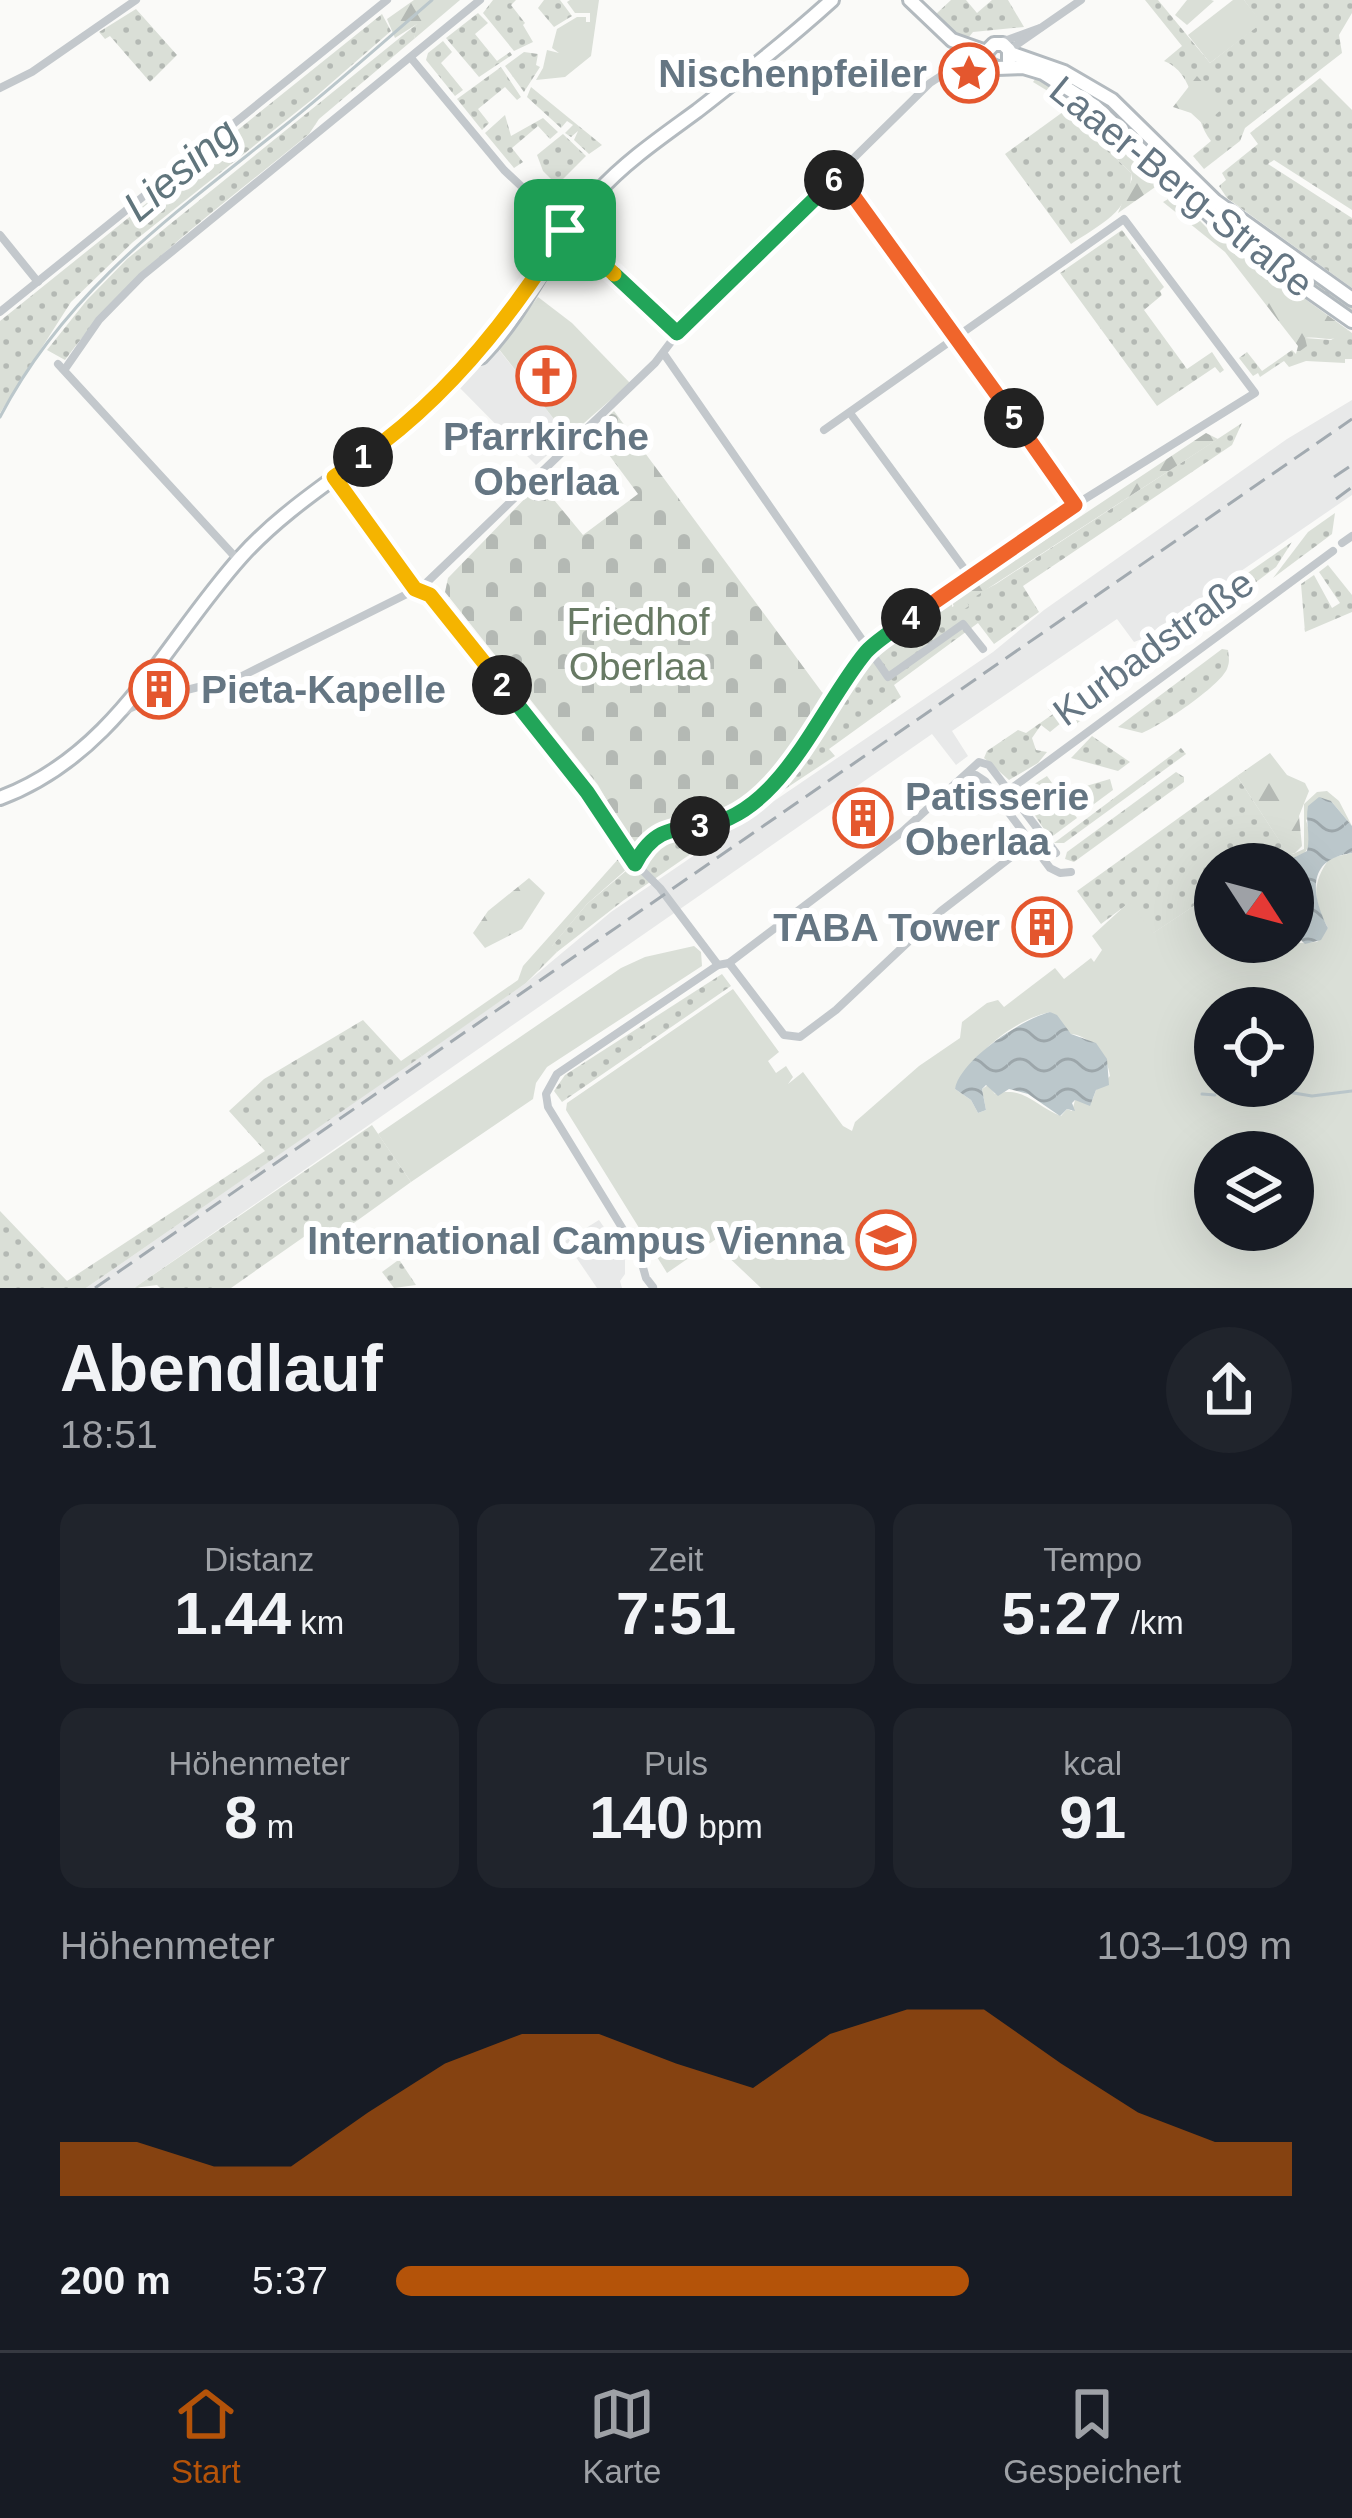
<!DOCTYPE html>
<html lang="de">
<meta charset="utf-8">
<style>
:root{--surface:#171b24;--page:#20242c;--text:#f1f3f6;--muted:#9ea1a6;--line:#363941;--accent:#b45309}
body{margin:0;font-family:Arial,sans-serif;background:var(--page);color:var(--text);height:100vh;display:flex;flex-direction:column;font-size:45px;white-space:nowrap}
*{box-sizing:border-box;margin:0}
p{font-size:39px;color:var(--muted)}
.icon{flex:none;width:66px;height:66px;fill:none;stroke:currentColor;stroke-width:2;stroke-linecap:round;stroke-linejoin:round}
.map{position:relative;height:1288px;overflow:hidden}
.details{display:flex;flex-direction:column;background:var(--surface);flex:1}
.details>*{flex:none}
.needle{width:78px;rotate:126deg}
.tools{position:absolute;left:1194px;top:843px;display:grid;gap:24px}
.tools a{display:grid;place-items:center;width:120px;height:120px;border-radius:50%;background:var(--surface);box-shadow:0 12px 48px #0002;font-size:60px}
.pin{position:absolute;display:grid;place-items:center;width:102px;height:102px;color:#fff;margin:-51px;border-radius:24px;box-shadow:0 6px 18px #0006}
.km{position:absolute;width:60px;height:60px;margin:-30px;border-radius:50%;background:#222;color:#fff;font-size:33px;line-height:60px;text-align:center}
.round{display:grid;place-items:center;flex:none;width:126px;height:126px;border-radius:63px;background:var(--page)}
.headline{display:flex;align-items:center;justify-content:space-between;height:204px;padding:0 60px}
h1{font-size:66px;font-weight:700;line-height:90px}
.figures{display:grid;grid-template-columns:repeat(3,1fr);gap:18px;height:204px;padding:12px 60px}
.figures div{display:grid;align-content:center;border-radius:24px;background:var(--page);text-align:center}
.figures b{font-size:60px;font-weight:700}
.figures small{font-size:33px;font-weight:400}
.figures p{font-size:33px}
.chart{height:336px;padding:24px 60px}
.chart p{display:flex;justify-content:space-between}
.chart svg{width:100%;height:216px;margin-top:12px;fill:var(--accent);opacity:.7}
ul{padding:0 60px;list-style:none;font-size:39px}
li{display:grid;grid-template-columns:192px 144px 1fr;align-items:center;height:90px}
li i{height:30px;border-radius:15px;background:var(--accent)}
.tab-bar{display:flex;justify-content:space-around;align-items:center;height:168px;border-top:3px solid var(--line);background:var(--surface);font-size:33px;color:var(--muted)}
.tab-bar a{display:grid;justify-items:center;gap:6px}
.tab-bar .on{color:var(--accent)}
.map>svg:first-child{display:block}
.built{fill:#e8e9e9}
.grass{fill:url(#grass-dots)}
.forest{fill:url(#forest-firs)}
.cemetery{fill:url(#cemetery-stones)}
.park{fill:#dadfd7;fill-rule:evenodd}
.water{fill:url(#water-waves)}
.lines{fill:none;stroke-linecap:round;stroke-linejoin:round}
.stream{stroke:#bbc7cb;stroke-width:3}
.secondary-casing{stroke:#b3babf;stroke-width:18}
.minor{stroke:#c3c8cc;stroke-width:8}
.secondary{stroke:#fff;stroke-width:12}
.rail{stroke:#a2aab0;stroke-width:3;stroke-dasharray:18 9;stroke-linecap:butt}
.split-1-casing{stroke:#fff;stroke-width:24}
.split-2-casing{stroke:#fff;stroke-width:24}
.split-3-casing{stroke:#fff;stroke-width:24}
.split-4-casing{stroke:#fff;stroke-width:24}
.split-5-casing{stroke:#fff;stroke-width:24}
.split-6-casing{stroke:#fff;stroke-width:24}
.split-7-casing{stroke:#fff;stroke-width:24}
.split-8-casing{stroke:#fff;stroke-width:24}
.split-1{stroke:#f5b400;stroke-width:15}
.split-2{stroke:#f5b400;stroke-width:15}
.split-3{stroke:#22a559;stroke-width:15}
.split-4{stroke:#22a559;stroke-width:15}
.split-5{stroke:#f0652b;stroke-width:15}
.split-6{stroke:#f0652b;stroke-width:15}
.split-7{stroke:#22a559;stroke-width:15}
.split-8{stroke:#f5b400;stroke-width:15}
.labels{text-anchor:middle;stroke-width:12;stroke-linejoin:round;paint-order:stroke}
.poi-label{font-size:39px;font-weight:bold;fill:#657683;stroke:#fff;text-anchor:end}
.street-label{font-size:39px;fill:#657683;stroke:#fff}
.park-label{font-size:39px;fill:#687a64;stroke:#fff}
.water-label{font-size:42px;font-style:italic;fill:#60757c;stroke:#fff}
</style>
<div class="map">
<svg width="1352" height="1288" viewBox="0 0 1352 1288">
<defs>
<pattern id="grass-dots" width="8" height="8" patternUnits="userSpaceOnUse" patternTransform="scale(3)"><rect width="8" height="8" fill="#dadfd7"/><path d="M2 2h.1M6 6h.1" fill="none" stroke="#b4b9b4" stroke-width="1.8" stroke-linecap="round"/></pattern>
<pattern id="forest-firs" width="22" height="20" patternUnits="userSpaceOnUse" patternTransform="scale(3)"><rect width="22" height="20" fill="#dadfd7"/><path d="M5 1l3.5 6h-7zM16 11l3.5 6h-7z" fill="#b4b9b4"/></pattern>
<pattern id="cemetery-stones" width="16" height="16" patternUnits="userSpaceOnUse" patternTransform="scale(3)"><rect width="16" height="16" fill="#dadfd7"/><path d="M2 7V4a2 2 0 0 1 4 0v3zM10 15v-3a2 2 0 0 1 4 0v3z" fill="#b4b9b4"/></pattern>
<pattern id="water-waves" width="16" height="10" patternUnits="userSpaceOnUse" patternTransform="scale(3)"><rect width="16" height="10" fill="#bbc7cb"/><path d="M0 5q4-4 8 0t8 0" fill="none" stroke="#9ca6aa"/></pattern>
</defs>
<rect width="100%" height="100%" fill="#fafaf8"/>
<g class="built">
<path d="M496,346L568,437L536,465L454,382Z"/>
<path d="M1352,400V495L1142,639L1134,642L1117,619L952,731L968,756L956,765L932,734L134,1288H86L526,983L611,912L993,652L1044,610L1287,439Z"/>
<path d="M599,1220L625,1258V1274L620,1281L622,1288H597L565,1241Z"/>
</g>
<g class="grass">
<path d="M493,0H516L511,5L525,23L523,25L533,42L514,51L483,13Z"/>
<path d="M544,0H560L572,16L554,27L538,8Z"/>
<path d="M951,0H966L977,13L992,0H1008L1024,27L973,32L969,37L956,34L936,14Z"/>
<path d="M1145,0H1158L1210,63L1261,23L1244,0H1352V13L1339,35L1342,53L1245,128L1240,141L1204,169L1193,156L1211,141C1192,117 1196,73 1164,61L1182,46Z"/>
<path d="M136,9L177,55L150,82L110,36L105,39L99,32Z"/>
<path d="M478,13L488,23L475,34L497,61L510,52L512,55L479,77L446,38Z"/>
<path d="M382,14L391,31L314,98L133,242L71,302L0,413V321Z"/>
<path d="M418,23L414,39L319,119L309,134C223,205 131,269 65,360L47,350L87,300L127,259Z"/>
<path d="M443,41L452,52L441,63L463,90L455,96L426,60L428,53Z"/>
<path d="M524,52L538,54L536,65L540,67L524,92L505,66Z"/>
<path d="M501,67L521,97L517,100L505,87L478,109L489,123L482,130L457,99Z"/>
<path d="M1320,78L1352,110V210L1274,160L1268,164L1352,218V288L1227,198L1219,186L1226,180L1222,173L1258,144L1250,133Z"/>
<path d="M531,87L602,145L589,154L574,140L578,131L571,137L565,133L573,125L567,121L561,128L527,97Z"/>
<path d="M1067,109L1131,173C1132,211 1099,225 1071,244L1005,154Z"/>
<path d="M505,115L511,136L543,118L558,132L550,139L538,126L512,148L523,162L514,168L485,133Z"/>
<path d="M563,134L586,156L557,185L543,171L537,155Z"/>
<path d="M1193,188L1352,307V314L1236,231Z"/>
<path d="M1122,230L1164,287L1160,291L1162,295L1144,310L1187,369L1212,352L1224,370L1220,373L1215,367L1157,406L1060,273Z"/>
<path d="M1348,330L1352,333V359H1345V363L1306,361L1289,367L1284,361L1260,377L1258,373L1253,376L1239,358L1247,352L1262,371L1292,350L1296,354L1305,338L1331,340Z"/>
<path d="M1242,423L1232,445L1023,586L1039,612L994,644L978,623L894,685L901,697L829,749L835,756L776,795L864,663L952,602V607L996,584Z"/>
<path d="M1335,513L1332,534L1273,578L1308,532Z"/>
<path d="M1292,542L1276,567L1243,592L1219,619L1076,724L1066,718L1080,702L1150,653L1169,628Z"/>
<path d="M1328,565L1352,595V612L1305,632L1301,584L1314,575L1332,608L1340,603L1319,572Z"/>
<path d="M1222,649L1228,650C1229,659 1230,661 1227,669C1219,687 1160,726 1142,733L1118,727Z"/>
<path d="M1054,707L1061,723L1050,732L1041,725L1032,738L1036,750L1047,752L1038,763L1009,780L984,758L987,751L1018,730L1026,733L1053,714L1048,709Z"/>
<path d="M1092,736L1130,762L1118,771L1071,758Z"/>
<path d="M1181,748L1186,754L1064,843H1054Z"/>
<path d="M1176,772L1184,777V782L1074,862L1065,859L1067,852Z"/>
<path d="M1047,776L1077,818L1050,838L1020,793Z"/>
<path d="M1237,776L1287,852L1276,851L1257,864H1215V892L1152,934L1129,903L1101,924L1077,891Z"/>
<path d="M1110,779L1113,790L1090,807L1076,789Z"/>
<path d="M721,833L624,900L557,952L551,947L587,904L666,837Z"/>
<path d="M722,974L731,986L562,1102L554,1091L565,1075Z"/>
<path d="M363,1020L401,1061L417,1050L422,1056L86,1288H0V1211L67,1281L265,1151L229,1111L264,1079Z"/>
<path d="M372,1125L411,1182L319,1248L308,1234L231,1288H160L157,1285L134,1288Z"/>
<path d="M397,1261H400L416,1285L394,1288L382,1272Z"/>
</g>
<g class="forest">
<path d="M414,0H460L414,39L417,24L395,38L387,19Z"/>
<path d="M1197,76L1222,104V109L1204,125L1191,113L1173,107Z"/>
<path d="M1036,78C1086,100 1123,145 1161,183L1118,213L1132,179L1131,173L1051,93L1033,82Z"/>
<path d="M1175,195L1207,228L1348,330C1336,346 1321,335 1305,338L1307,346L1296,354L1298,346L1225,252L1163,202Z"/>
<path d="M1206,433L1218,439L967,602L969,606L957,614L952,602Z"/>
<path d="M1270,753L1287,775L1305,783L1309,791L1299,816L1302,846L1295,853L1257,864L1276,851H1286L1237,776Z"/>
<path d="M620,857L629,867L587,904L552,946L557,952L526,983L422,1056L417,1050L518,980L523,966Z"/>
<path d="M529,878L545,893L522,929L485,948L473,933L488,911Z"/>
</g>
<path class="cemetery" d="M614,411L827,699L776,776L716,820L654,827L633,846L598,785L445,592L448,578L537,486L545,489L583,535L638,494L592,432Z"/>
<g class="park">
<path d="M570,0H599L591,56L565,77L536,80L543,68L547,50L559,53L552,48L557,29L577,17H586V22H590V13H575L567,2Z"/>
<path d="M1187,0H1211L1214,1L1187,25L1175,15Z"/>
<path d="M1233,0H1244L1262,23L1210,63L1188,35Z"/>
<path d="M538,297L572,323L630,383L568,437L498,348Z"/>
<path d="M1327,791L1339,801L1352,826L1331,801L1306,820C1319,861 1291,864 1257,864L1276,851L1293,854L1304,849V804L1317,792Z"/>
<path d="M1352,853V1288H761L723,1252L728,1247L742,1246L750,1237L735,1226L667,1273L566,1110L567,1103L733,989L779,1052L768,1061L776,1073L786,1066L793,1077L788,1084L803,1072L843,1126L852,1131L855,1122L919,1066L960,1038L962,1022L987,1003L998,1000L1004,1007L1055,968L1064,979L1091,958L1094,962L1102,950L1092,936L1129,902L1153,933L1215,892V942H1293V932L1300,943L1317,942L1328,928C1313,901 1311,883 1330,858ZM1215,1008H1293V1086H1215ZM1050,1012L1071,1034C1091,1036 1108,1057 1110,1076L1096,1090L1092,1101L1075,1100L1072,1111L1067,1109L1061,1116C1036,1107 1024,1085 995,1094L988,1085L982,1089L986,1110L978,1113L971,1100L955,1089C974,1054 1011,1021 1050,1012ZM1215,1152H1293V1230H1215Z"/>
<path d="M694,946L701,952L702,966L547,1067L536,1083L533,1099L411,1182L378,1134L621,968L645,957Z"/>
</g>
<g class="water">
<path d="M1319,797L1331,801L1352,826V853C1305,859 1312,896 1328,928L1321,940L1305,944L1293,932V864H1282L1307,851C1311,835 1305,822 1308,806Z"/>
<path d="M1050,1012L1057,1015L1071,1034L1096,1043L1107,1059L1109,1085L1096,1090L1090,1106L1075,1100L1072,1103L1075,1111L1067,1109L1060,1116L1028,1094L1009,1089L998,1096L986,1085L982,1089L986,1110L978,1113L971,1100L955,1089C960,1060 1022,1019 1050,1012Z"/>
</g>
<g class="lines">
<g class="stream">
<path d="M0,417C65,292 171,216 278,131C331,89 381,44 432,0"/>
<path d="M1251,1086L1312,1096L1352,1091"/>
<path d="M1225,1091L1243,1086"/>
<path d="M1202,1094L1215,1095"/>
</g>
<defs>
<g id="secondary">
<path d="M910,0L952,40L986,52"/>
<path d="M986,52L987,63L997,68L1023,67L1043,73L1095,106L1234,238L1352,321"/>
<path d="M986,52L994,44H1003L1009,50V61"/>
<path d="M1010,53L1064,72L1112,100L1215,201L1352,299"/>
<path d="M481,357C529,308 551,243 597,193C626,161 663,136 697,111C743,75 789,39 832,0"/>
<path d="M0,798C117,754 163,644 241,557C292,500 361,464 418,413C443,391 465,366 486,339C501,320 514,299 532,284"/>
</g>
</defs>
<use href="#secondary" class="secondary-casing"/>
<g class="minor">
<path d="M999,43L1040,28"/>
<path d="M1009,50L1081,0"/>
<path d="M411,58L504,170L677,333"/>
<path d="M0,88L32,72L136,0"/>
<path d="M839,176L1075,505"/>
<path d="M0,235L38,282"/>
<path d="M0,312L387,0"/>
<path d="M664,354L888,677L963,624L983,649"/>
<path d="M58,364L238,560"/>
<path d="M65,369L99,320L142,276L480,0"/>
<path d="M850,413L969,575"/>
<path d="M335,479L415,589L430,595L588,792L624,852L660,888L718,965"/>
<path d="M1342,543L1352,536"/>
<path d="M124,711L151,699L242,676L423,586L655,363L683,326L930,83L953,68L985,59"/>
<path d="M968,777L976,775L985,781L1050,868L1060,873L1071,872"/>
<path d="M997,799L1333,551"/>
<path d="M635,864L644,846L661,831L721,823L769,790L869,649L1075,505L1255,393L1124,219L824,430"/>
<path d="M729,963L784,1035L800,1037L836,1010L941,911L1041,834"/>
<path d="M653,1287L646,1278L640,1257L548,1107L546,1094L557,1074L718,965L729,963L902,832L979,762L989,765L1056,853"/>
</g>
<use href="#secondary" class="secondary"/>
<g class="rail">
<path d="M1334,477L1352,465"/>
<path d="M1336,499L1352,487"/>
<path d="M95,1288L1352,419"/>
</g>
</g>
<g class="lines">
<defs>
<path id="split-1" d="M363,457C446,399 513,315 565,230"/>
<path id="split-2" d="M363,457L334,477L415,589L430,595L502,685"/>
<path id="split-3" d="M502,685L587,792L635,864C651,833 667,829 700,826"/>
<path id="split-4" d="M700,826C780,818 820,707 866,652C878,639 897,628 911,618"/>
<path id="split-5" d="M911,618L1075,505L1014,418"/>
<path id="split-6" d="M834,180L839,176L1014,418"/>
<path id="split-7" d="M614,274L677,333L834,180"/>
<path id="split-8" d="M565,230L614,274"/>
</defs>
<use href="#split-1" class="split-1-casing"/>
<use href="#split-2" class="split-2-casing"/>
<use href="#split-3" class="split-3-casing"/>
<use href="#split-4" class="split-4-casing"/>
<use href="#split-5" class="split-5-casing"/>
<use href="#split-6" class="split-6-casing"/>
<use href="#split-7" class="split-7-casing"/>
<use href="#split-8" class="split-8-casing"/>
<use href="#split-1" class="split-1"/>
<use href="#split-2" class="split-2"/>
<use href="#split-3" class="split-3"/>
<use href="#split-4" class="split-4"/>
<use href="#split-5" class="split-5"/>
<use href="#split-6" class="split-6"/>
<use href="#split-7" class="split-7"/>
<use href="#split-8" class="split-8"/>
</g>
<defs>
<symbol id="sight-ring" viewBox="-11 -11 22 22"><circle r="9.5" fill="#fff" stroke="#e4572e" stroke-width="1.5"/><path d="M0-6L1.8-2.2L6-1.7L2.9 1.2L3.7 5.4L0 3.3L-3.7 5.4L-2.9 1.2L-6-1.7L-1.8-2.2Z" fill="#e4572e"/></symbol>
<symbol id="church-ring" viewBox="-11 -11 22 22"><circle r="9.5" fill="#fff" stroke="#e4572e" stroke-width="1.5"/><path d="M-1.2-6h2.4v3.5h3.3v2.4h-3.3V6h-2.4V-.1h-3.3v-2.4h3.3Z" fill="#e4572e"/></symbol>
<symbol id="building-ring" viewBox="-11 -11 22 22"><circle r="9.5" fill="#fff" stroke="#e4572e" stroke-width="1.5"/><path d="M-4-6H4V6H1V3H-1V6H-4ZM-2.5-4.3h1.7v1.8h-1.7ZM.8-4.3h1.7v1.8H.8ZM-2.5-1h1.7V.8h-1.7ZM.8-1h1.7V.8H.8Z" fill="#e4572e"/></symbol>
<symbol id="school-ring" viewBox="-11 -11 22 22"><circle r="9.5" fill="#fff" stroke="#e4572e" stroke-width="1.5"/><path d="M0-5L7-2L0 1L-7-2ZM-4 1L0 2.5L4 1V4Q0 6-4 4Z" fill="#e4572e"/></symbol>
</defs>
<g fill-rule="evenodd">
<use href="#sight-ring" x="936" y="40" width="66" height="66"/>
<use href="#church-ring" x="513" y="343" width="66" height="66"/>
<use href="#building-ring" x="126" y="656" width="66" height="66"/>
<use href="#building-ring" x="830" y="785" width="66" height="66"/>
<use href="#building-ring" x="1009" y="894" width="66" height="66"/>
<use href="#school-ring" x="853" y="1207" width="66" height="66"/>
</g>
<g class="labels">
<g class="poi-label">
<text x="927" y="87">Nischenpfeiler</text>
<text x="546" y="450" text-anchor="middle">Pfarrkirche<tspan x="546" dy="45">Oberlaa</tspan></text>
<text x="201" y="703" text-anchor="start">Pieta-Kapelle</text>
<text x="905" y="810" text-anchor="start">Patisserie<tspan x="905" dy="45">Oberlaa</tspan></text>
<text x="1000" y="941">TABA Tower</text>
<text x="844" y="1254">International Campus Vienna</text>
</g>
<g class="street-label">
<text transform="translate(1182 186) rotate(39)" y="14">Laaer-Berg-Straße</text>
<text transform="translate(1153 647) rotate(-36)" y="14">Kurbadstraße</text>
</g>
<g class="park-label">
<text x="638" y="635">Friedhof<tspan x="638" dy="45">Oberlaa</tspan></text>
</g>
<g class="water-label">
<text transform="translate(180 169) rotate(-40)" y="15">Liesing</text>
</g>
</g>
</svg>
<div class="tools">
<a><svg class="needle" viewBox="-14 -14 28 28"><path d="M0-13l5 13h-10z" fill="#e53935"/><path d="M0 13l5-13h-10z" fill="#9ea1a6"/></svg></a>
<a><svg class="icon" aria-label="locate" viewBox="0 0 24 24"><circle cx="12" cy="12" r="6"/><path d="M12 2v4M12 18v4M2 12h4M18 12h4"/></svg></a>
<a><svg class="icon" aria-label="layers" viewBox="0 0 24 24"><path d="M12 4l9 5-9 5-9-5zM3 14l9 5 9-5"/></svg></a>
</div>
<div class="pin" style="left:565px;top:230px;background:#1e9e55"><svg class="icon" aria-label="arrive" viewBox="0 0 24 24"><path d="M6 21V4h12l-3 4 3 4H6"/></svg></div>
<b class="km" style="left:363px;top:457px">1</b>
<b class="km" style="left:502px;top:685px">2</b>
<b class="km" style="left:700px;top:826px">3</b>
<b class="km" style="left:911px;top:618px">4</b>
<b class="km" style="left:1014px;top:418px">5</b>
<b class="km" style="left:834px;top:180px">6</b>
</div>
<section class="details">
<div class="headline"><div><h1>Abendlauf</h1><p>18:51</p></div><a class="round"><svg class="icon" aria-label="share" viewBox="0 0 24 24"><path d="M12 15V3M7 8l5-5 5 5M5 13v7h14v-7"/></svg></a></div>
<div class="figures">
<div><p>Distanz</p><b>1.44<small> km</small></b></div>
<div><p>Zeit</p><b>7:51</b></div>
<div><p>Tempo</p><b>5:27<small> /km</small></b></div>
</div>
<div class="figures">
<div><p>Höhenmeter</p><b>8<small> m</small></b></div>
<div><p>Puls</p><b>140<small> bpm</small></b></div>
<div><p>kcal</p><b>91</b></div>
</div>
<div class="chart"><p><span>Höhenmeter</span>103–109 m</p>
<svg viewBox="0 0 160 44" preserveAspectRatio="none"><path d="M0 44V33L10 33L20 38L30 38L40 27L50 17L60 11L70 11L80 17L90 22L100 11L110 6L120 6L130 17L140 27L150 33L160 33V44z"/></svg>
</div>
<ul>
<li><b>200 m</b>5:37<i style="width:64%"></i></li>
</ul>
</section>
<nav class="tab-bar">
<a class="on"><svg class="icon" aria-label="home" viewBox="0 0 24 24"><path d="M3 11l9-7 9 7M6 9v11h12V9"/></svg>Start</a>
<a><svg class="icon" aria-label="map" viewBox="0 0 24 24"><path d="M3 6l6-2 6 2 6-2v14l-6 2-6-2-6 2zM9 4v14M15 6v14"/></svg>Karte</a>
<a><svg class="icon" aria-label="saved" viewBox="0 0 24 24"><path d="M7 4h10v16l-5-4-5 4z"/></svg>Gespeichert</a>
</nav>
